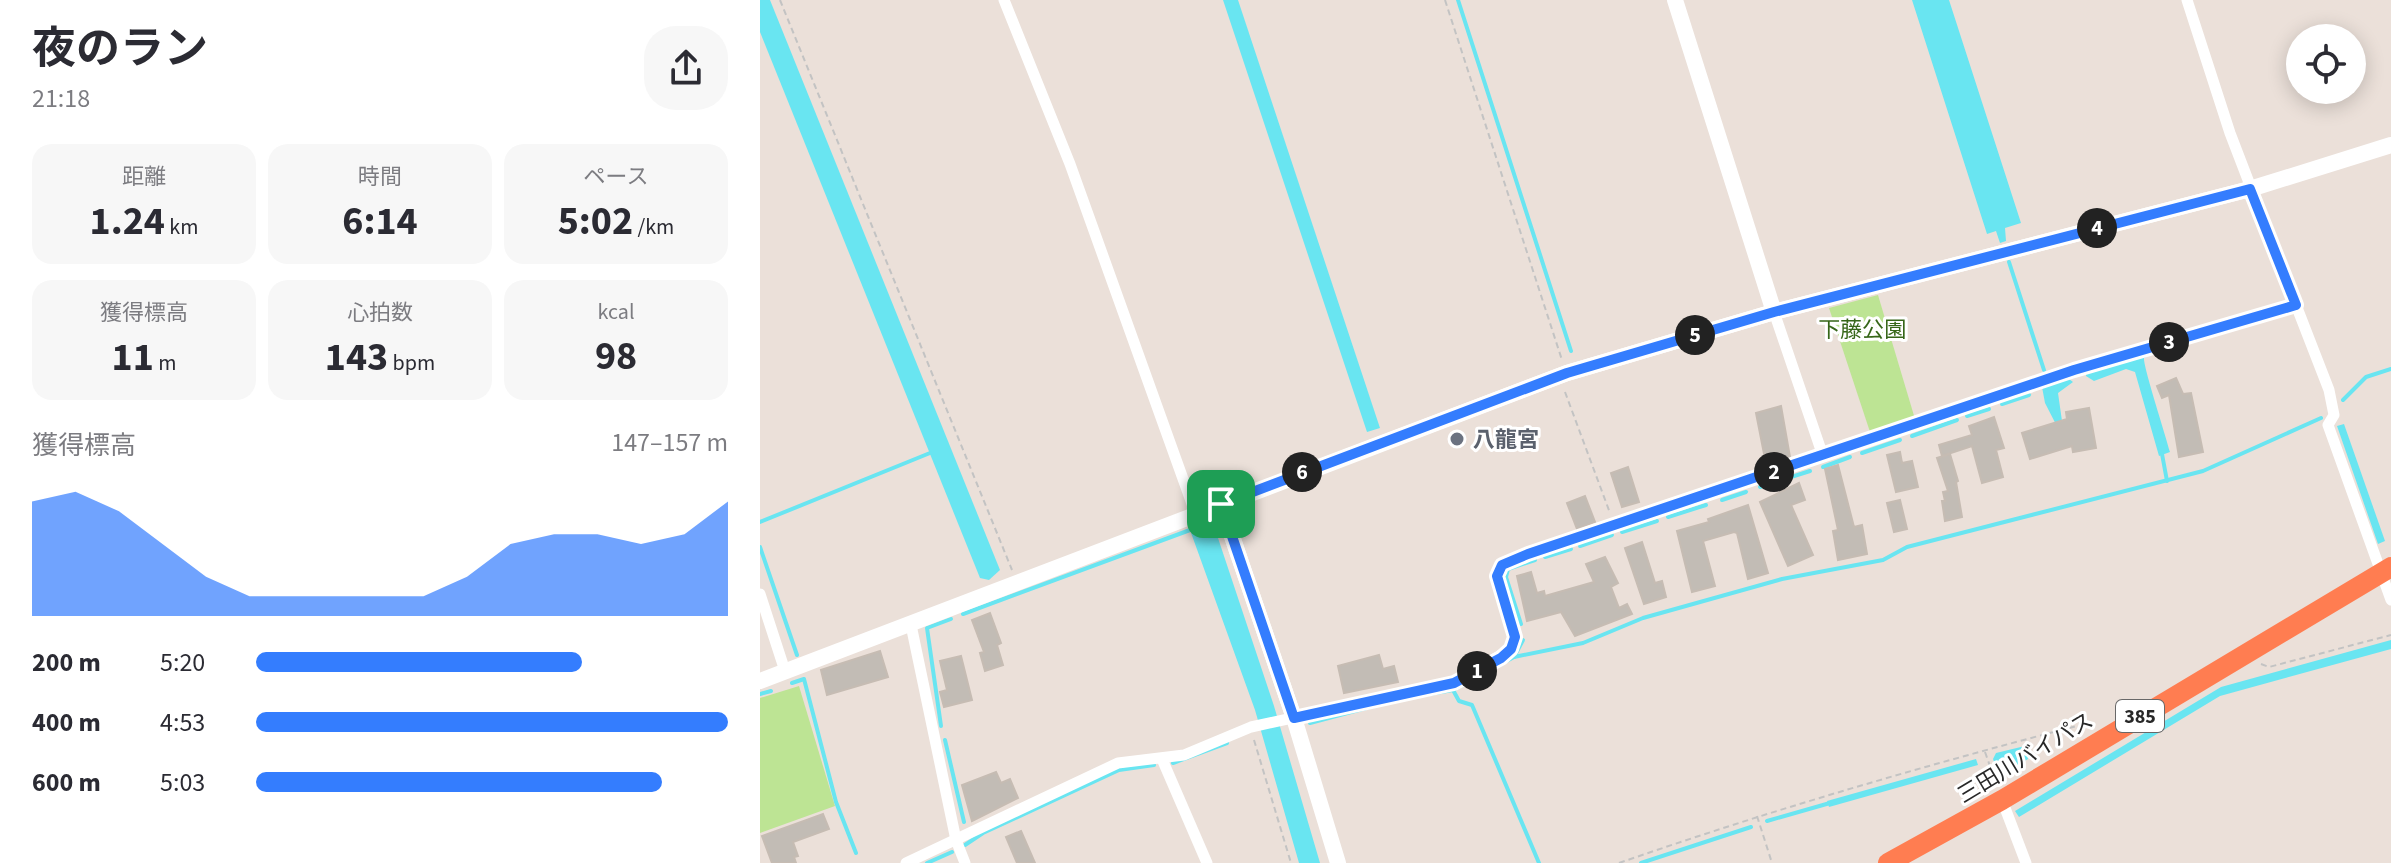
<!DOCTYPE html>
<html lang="ja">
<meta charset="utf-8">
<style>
:root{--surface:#fff;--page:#f7f7f7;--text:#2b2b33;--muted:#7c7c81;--accent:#347dfe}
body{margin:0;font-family:"Source Sans 3","Noto Sans JP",sans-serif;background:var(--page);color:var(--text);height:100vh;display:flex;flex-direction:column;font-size:30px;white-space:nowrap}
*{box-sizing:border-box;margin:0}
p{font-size:26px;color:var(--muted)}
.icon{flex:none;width:44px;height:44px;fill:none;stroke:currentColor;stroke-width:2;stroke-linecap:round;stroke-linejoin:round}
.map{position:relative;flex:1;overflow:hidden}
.drawer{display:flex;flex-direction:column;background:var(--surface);width:760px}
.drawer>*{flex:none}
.fabs{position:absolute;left:1526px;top:24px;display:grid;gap:16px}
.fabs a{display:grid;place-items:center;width:80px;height:80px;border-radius:50%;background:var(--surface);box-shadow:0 4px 20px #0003;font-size:40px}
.pin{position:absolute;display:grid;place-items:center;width:68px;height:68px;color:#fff;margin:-34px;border-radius:16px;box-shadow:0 4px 12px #0006}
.km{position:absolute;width:40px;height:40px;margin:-20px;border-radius:50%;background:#222;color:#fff;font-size:22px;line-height:40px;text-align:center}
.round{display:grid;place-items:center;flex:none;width:84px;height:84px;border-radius:32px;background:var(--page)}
.summary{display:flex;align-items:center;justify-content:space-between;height:136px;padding:0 32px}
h1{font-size:44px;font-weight:700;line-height:60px}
.figures{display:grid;grid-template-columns:repeat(3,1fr);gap:12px;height:136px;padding:8px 32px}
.figures div{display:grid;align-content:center;border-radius:20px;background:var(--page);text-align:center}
.figures b{font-size:40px;font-weight:700}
.figures small{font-size:22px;font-weight:400}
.figures p{font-size:22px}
.chart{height:224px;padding:16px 32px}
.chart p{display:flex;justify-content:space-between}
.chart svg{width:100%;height:144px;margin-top:8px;fill:var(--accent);opacity:.7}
ul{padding:0 32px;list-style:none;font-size:26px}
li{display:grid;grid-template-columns:128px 96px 1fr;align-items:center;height:60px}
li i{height:20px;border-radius:10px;background:var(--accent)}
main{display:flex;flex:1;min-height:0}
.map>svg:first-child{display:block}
.green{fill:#bde494}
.water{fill:#69e5f1}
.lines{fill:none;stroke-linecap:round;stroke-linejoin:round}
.stream{stroke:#69e5f1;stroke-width:4}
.building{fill:#c2bcb5;stroke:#c6bcb3;stroke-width:2}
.path{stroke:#c3c3c3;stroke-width:2;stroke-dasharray:6 4;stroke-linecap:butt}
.street{stroke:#fff;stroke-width:11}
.secondary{stroke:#fff;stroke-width:16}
.highway{stroke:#ff7d51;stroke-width:20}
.route-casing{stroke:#fff;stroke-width:16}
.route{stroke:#347dfe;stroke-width:10}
.worship-dot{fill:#6b7280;stroke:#fff;stroke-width:3}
.labels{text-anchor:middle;stroke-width:6;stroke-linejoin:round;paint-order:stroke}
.shield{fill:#fff;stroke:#686868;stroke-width:2}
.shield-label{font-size:20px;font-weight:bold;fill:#282828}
.park-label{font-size:22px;fill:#366618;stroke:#fff}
.worship-label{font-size:22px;font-weight:bold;fill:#5b616d;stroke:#fff;text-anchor:start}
.street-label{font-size:22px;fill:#282828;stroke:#fff}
</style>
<main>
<section class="drawer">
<div class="summary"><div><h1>夜のラン</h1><p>21:18</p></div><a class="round"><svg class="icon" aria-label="share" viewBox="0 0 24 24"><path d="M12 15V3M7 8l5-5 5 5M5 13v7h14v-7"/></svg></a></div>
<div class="figures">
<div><p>距離</p><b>1.24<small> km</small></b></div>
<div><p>時間</p><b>6:14</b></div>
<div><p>ペース</p><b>5:02<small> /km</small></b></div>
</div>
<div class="figures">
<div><p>獲得標高</p><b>11<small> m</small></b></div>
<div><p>心拍数</p><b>143<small> bpm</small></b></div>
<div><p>kcal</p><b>98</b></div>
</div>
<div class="chart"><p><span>獲得標高</span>147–157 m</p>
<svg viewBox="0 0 160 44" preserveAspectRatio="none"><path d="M0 44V9L10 6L20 12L30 22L40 32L50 38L60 38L70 38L80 38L90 38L100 32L110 22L120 19L130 19L140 22L150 19L160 9V44z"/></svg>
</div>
<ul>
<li><b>200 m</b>5:20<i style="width:69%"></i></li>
<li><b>400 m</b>4:53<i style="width:100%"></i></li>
<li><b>600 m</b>5:03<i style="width:86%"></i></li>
</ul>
</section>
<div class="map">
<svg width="1631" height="863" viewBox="0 0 1631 863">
<rect width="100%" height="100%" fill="#ebe0d9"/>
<g class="green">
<path d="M1118,295L1155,419L1111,435L1069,308Z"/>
<path d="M39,686L75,806L0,833V698Z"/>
</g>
<g class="water">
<path d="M0,0H10L240,570L229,580L220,578L0,32Z"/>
<path d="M463,0H478L620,428L607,432Z"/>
<path d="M1152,0H1189L1261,223L1245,228L1246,241L1240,243L1236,231L1227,234Z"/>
<path d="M1398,348V351L1384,358C1383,366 1406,436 1410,452L1399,456L1375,372L1366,369L1334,381L1326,376V371Z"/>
<path d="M1309,379L1313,382L1298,393L1305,442L1285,403L1282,387Z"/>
<path d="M1584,424L1625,541L1618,544L1577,426Z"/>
<path d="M449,521L454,526L514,706L560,863H539L495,710L430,530Z"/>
<path d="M1631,640V649L1460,696L1259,817L1255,811L1461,687Z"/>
<path d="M1265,746L1268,759L1239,776L1233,759L1236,753Z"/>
<path d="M1216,759L1218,765L1069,807L1067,801Z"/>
</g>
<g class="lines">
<g class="stream">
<path d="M698,0L811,351"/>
<path d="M1249,262L1284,370"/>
<path d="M1583,400L1606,377L1631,369"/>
<path d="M1242,404L1269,395"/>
<path d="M1207,416L1229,409"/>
<path d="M1152,436L1197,420"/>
<path d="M1102,453L1140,440"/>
<path d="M1402,454L1407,481"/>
<path d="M1063,467L1090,457"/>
<path d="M1000,487L1050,471"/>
<path d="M962,500L986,492"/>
<path d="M908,517L946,505"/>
<path d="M0,522L170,453"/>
<path d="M862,532L897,521"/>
<path d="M820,546L852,535"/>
<path d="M0,547L37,655"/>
<path d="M785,557L811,549"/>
<path d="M203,614L430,530"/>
<path d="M761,624L746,577L748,569L775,560"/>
<path d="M754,657L763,640"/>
<path d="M32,683L44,679L76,802L96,853"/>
<path d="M693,690L699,701L712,705L779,863"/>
<path d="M0,694L11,691"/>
<path d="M657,696L693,690L754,657L823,643L883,618L1022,579L1123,560L1147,547L1443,471L1561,418"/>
<path d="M550,723L621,704"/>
<path d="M181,726L167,628L191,619"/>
<path d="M185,740L204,822"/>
<path d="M413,763L467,743"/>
<path d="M1007,821L1070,803"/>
<path d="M205,845L223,833L359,770L394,765"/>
<path d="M167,863L192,852"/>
<path d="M881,863L991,827"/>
</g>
</g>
<g class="building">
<path d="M1416,378L1423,394L1431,393L1443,452L1419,457L1409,395L1402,398L1397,386Z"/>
<path d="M1021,406L1030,457L1006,464L996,413Z"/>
<path d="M1329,408L1336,448L1313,452L1312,446L1270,459L1262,433L1307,419L1306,412Z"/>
<path d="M1234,417L1244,448L1236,450L1243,477L1222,483L1212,446L1182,456L1179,445L1212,435L1209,426Z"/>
<path d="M1140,452L1142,463L1152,461L1158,487L1136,492L1127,455Z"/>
<path d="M1190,454L1198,481L1196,482L1202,517L1185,521L1182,501H1185L1183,492L1188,491L1177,458Z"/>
<path d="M1078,465L1094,527L1102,525L1107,554L1078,560L1073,531L1078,530L1065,469Z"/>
<path d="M868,467L879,502L862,507L851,473Z"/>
<path d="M1039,483L1045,500L1031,505L1053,555L1028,566L1000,502Z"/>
<path d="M825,496L835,522L817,529L807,503Z"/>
<path d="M1140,500L1147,529L1134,532L1127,503Z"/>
<path d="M988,505L1008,573L988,579L977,533L974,532L943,541L955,586L932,592L917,531L949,522L948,519Z"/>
<path d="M882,542L895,583L902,581L906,597L884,604L865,548Z"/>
<path d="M845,557L858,583L851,587L859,608L867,604L872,614L815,636L801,612L767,621L757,576L771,572L777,593L784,591L785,596L834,582L826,564Z"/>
<path d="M230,613L241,643L237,645L243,665L225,671L220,653L224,652L212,620Z"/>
<path d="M120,651L128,677L67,695L61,670Z"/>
<path d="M619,655L623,669L634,666L638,682L584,693L578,666Z"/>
<path d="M201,656L212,700L184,707L180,692L187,690L180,661Z"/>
<path d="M236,772L241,783L250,779L258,798L212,821L202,785Z"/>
<path d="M63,814L69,829L33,842L38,856L34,857L36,863H12L2,836Z"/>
<path d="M261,831L275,863H257L246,837Z"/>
</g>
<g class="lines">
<g class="path">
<path d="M20,0L252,570"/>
<path d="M685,0L802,360"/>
<path d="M805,392L850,513"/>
<path d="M1501,664L1509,667L1631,635"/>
<path d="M494,740L531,863"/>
<path d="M1225,752L1236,783"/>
<path d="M997,816L1012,863"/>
<path d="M859,863C1014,809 1170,764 1328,723L1333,726"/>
</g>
<g class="street">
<path d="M244,0L310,164L436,515"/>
<path d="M1536,305L1569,390L1574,415L1568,425L1631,600"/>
<path d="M1014,312L1063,456"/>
<path d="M0,594L25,671"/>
<path d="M151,625L196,840L205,863"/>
<path d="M402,759L447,863"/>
<path d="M1242,800L1266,863"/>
<path d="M146,863L358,763L424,755L491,727L694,683L751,649L755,637L737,576L742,565L768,554L1314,370L1536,305L1470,133L1427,0"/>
</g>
<g class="secondary">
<path d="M915,0L1014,312"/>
<path d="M461,504L534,718L578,863"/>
<path d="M0,681L807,373L1014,312L1490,189L1631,145"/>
</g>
<path class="highway" d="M1128,863L1242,800L1631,567"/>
</g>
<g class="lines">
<defs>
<path id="route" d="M1490,189L1536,305L1314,370L768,554L742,565L737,576L755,637L751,649L741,658L694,683L534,718L461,504L807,373L1014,312Z"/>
</defs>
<use href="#route" class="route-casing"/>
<use href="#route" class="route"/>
</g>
<circle class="worship-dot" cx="697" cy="439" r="8"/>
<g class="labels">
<rect class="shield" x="1356" y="700" width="48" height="32" rx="6"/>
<g class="shield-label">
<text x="1380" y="723">385</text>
</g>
<g class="park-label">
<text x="1102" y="337">下藤公園</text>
</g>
<g class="worship-label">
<text x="713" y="447">八龍宮</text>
</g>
<g class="street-label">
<text transform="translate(1265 757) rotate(-31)" y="8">三田川バイパス</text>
</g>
</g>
</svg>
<div class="fabs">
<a><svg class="icon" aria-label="locate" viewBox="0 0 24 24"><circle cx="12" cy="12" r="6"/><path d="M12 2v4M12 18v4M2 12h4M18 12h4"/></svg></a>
</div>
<div class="pin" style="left:461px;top:504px;background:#1e9e55"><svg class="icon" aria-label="arrive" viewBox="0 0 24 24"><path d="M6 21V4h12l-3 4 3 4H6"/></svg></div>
<b class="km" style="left:717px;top:671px">1</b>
<b class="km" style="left:1014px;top:472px">2</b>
<b class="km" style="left:1409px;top:342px">3</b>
<b class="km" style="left:1337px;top:228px">4</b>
<b class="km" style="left:935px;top:335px">5</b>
<b class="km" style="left:542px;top:472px">6</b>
</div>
</main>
